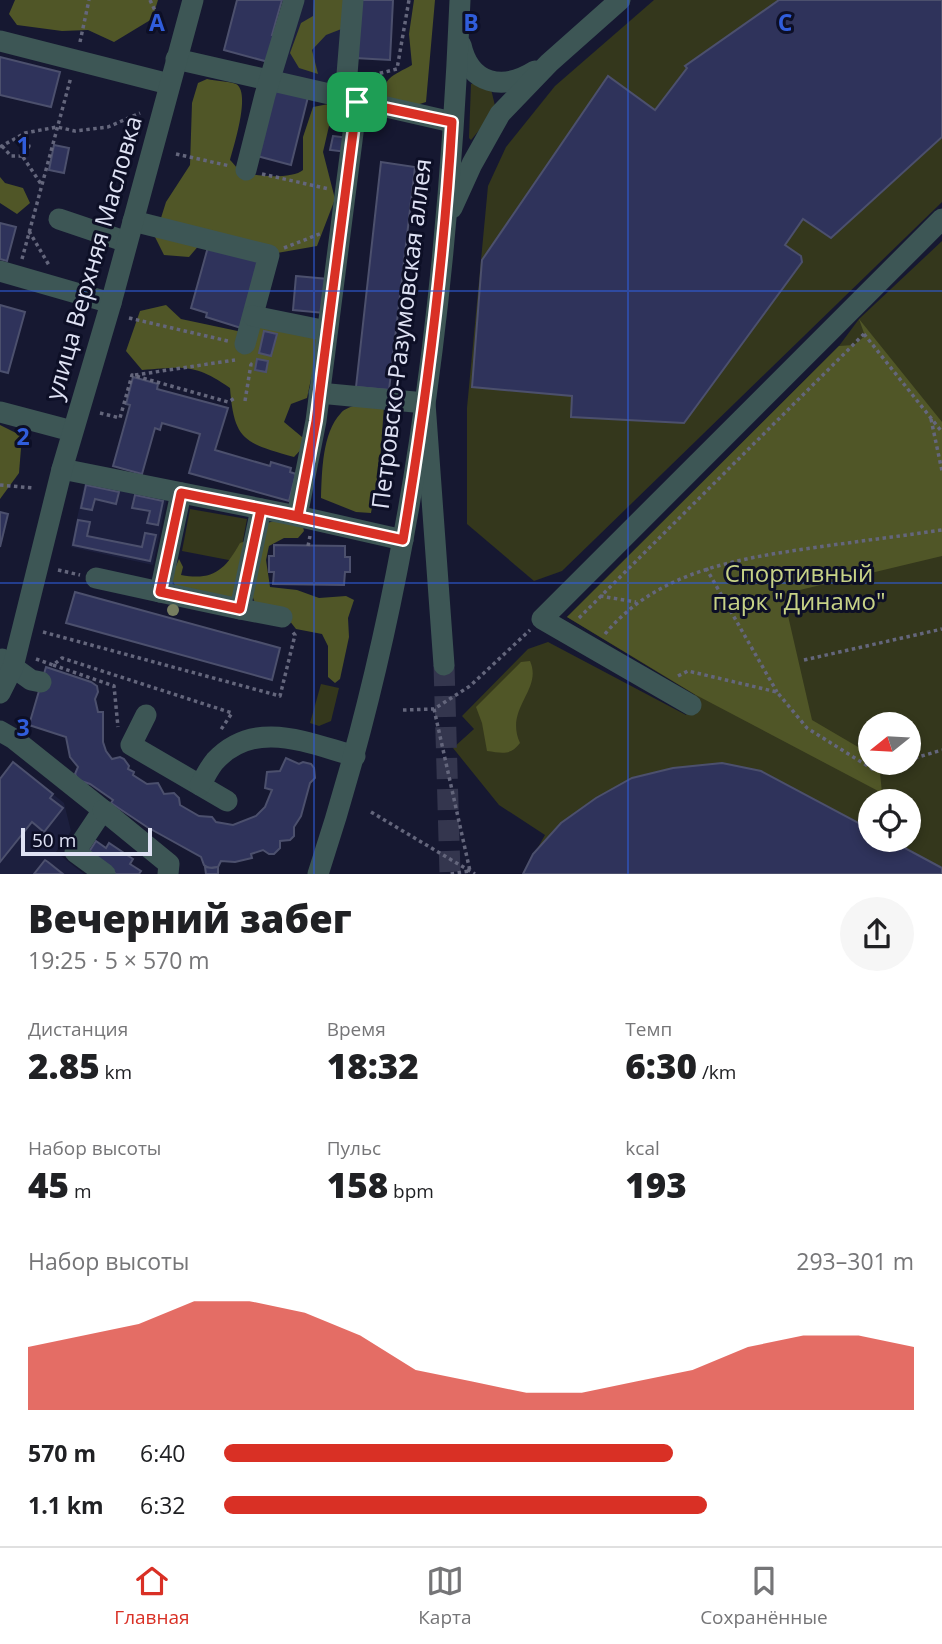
<!DOCTYPE html>
<html lang="ru">
<meta charset="utf-8">
<style>
:root{--surface:#fff;--page:#f6f6f6;--text:#202124;--muted:#757577;--line:#e0e0e0;--accent:#d93025}
body{margin:0;font-family:"Open Sans",sans-serif;background:var(--page);color:var(--text);height:100vh;display:flex;flex-direction:column;font-size:26px;white-space:nowrap}
*{box-sizing:border-box;margin:0}
p{font-size:23px;color:var(--muted)}
.icon{flex:none;width:38px;height:38px;fill:none;stroke:currentColor;stroke-width:2;stroke-linecap:round;stroke-linejoin:round}
.map{position:relative;height:874px;overflow:hidden}
.sheet{display:flex;flex-direction:column;background:var(--surface);flex:1}
.sheet>*{flex:none}
.needle{width:46px;rotate:252deg}
.tools{position:absolute;left:858px;top:712px;display:grid;gap:14px}
.tools a{display:grid;place-items:center;width:63px;height:63px;border-radius:50%;background:var(--surface);box-shadow:0 4px 10px #0003;font-size:35px}
.scale{position:absolute;left:21px;bottom:18px;width:131px;box-sizing:border-box;padding-left:7px;border:4px solid #dfe2f4;border-top:0;font-size:19px;line-height:24px;white-space:nowrap;color:#dfe2f4;-webkit-text-stroke:5px #0d0f26;paint-order:stroke}
.pin{position:absolute;display:grid;place-items:center;width:60px;height:60px;color:#fff;margin:-30px;border-radius:14px;box-shadow:0 4px 10px #0006}
.round{display:grid;place-items:center;flex:none;width:74px;height:74px;border-radius:37px;background:var(--page)}
.head{display:flex;align-items:center;justify-content:space-between;height:119px;padding:0 28px}
h1{font-size:38px;font-weight:800;line-height:52px}
.stats{display:grid;grid-template-columns:repeat(3,1fr);gap:10px;height:119px;padding:7px 28px}
.stats div{display:grid;align-content:center}
.stats b{font-size:35px;font-weight:800}
.stats small{font-size:19px;font-weight:400}
.stats p{font-size:19px}
.chart{height:196px;padding:14px 28px}
.chart p{display:flex;justify-content:space-between}
.chart svg{width:100%;height:126px;margin-top:7px;fill:var(--accent);opacity:.7}
ul{padding:0 28px;list-style:none;font-size:23px}
li{display:grid;grid-template-columns:112px 84px 1fr;align-items:center;height:52px}
li i{height:18px;border-radius:9px;background:var(--accent)}
.tabs{display:flex;justify-content:space-around;align-items:center;height:98px;border-top:2px solid var(--line);background:var(--surface);font-size:19px;color:var(--muted)}
.tabs a{display:grid;justify-items:center;gap:4px}
.tabs .current{color:var(--accent)}
.map>svg:first-child{display:block}
.built{fill:#1c1f3e}
.green{fill:#34371c;fill-rule:evenodd}
.forest{fill:#505627}
.building{fill:#2f335b;stroke:#4c506d;stroke-width:2}
.lines{fill:none;stroke-linecap:round;stroke-linejoin:round}
.minor-tunnel{stroke:#34364e;stroke-width:21;stroke-dasharray:21 10;stroke-linecap:butt}
.path{stroke:#64667c;stroke-width:3.5;stroke-dasharray:3.5 3.5;stroke-linecap:butt}
.minor{stroke:#3d5655;stroke-width:21}
.tree{fill:#777e60}
.route-casing{stroke:#fff;stroke-width:14}
.route{stroke:#d93025;stroke-width:9}
.grid{fill:none;stroke:#305ddb;stroke-width:2;stroke-opacity:0.55}
.labels{text-anchor:middle;stroke-width:6;stroke-linejoin:round;paint-order:stroke}
.street-label{font-size:24px;fill:#dfe2f4;stroke:#0d0f26}
.park-label{font-size:24px;fill:#c7d286;stroke:#0d0f26}
.grid-label{font-size:23px;text-anchor:middle;font-weight:bold;fill:#305ddb;stroke:#0d0f26;stroke-width:6;stroke-linejoin:round;paint-order:stroke}
</style>
<div class="map">
<svg width="942" height="874" viewBox="0 0 942 874">
<rect width="100%" height="100%" fill="#161831"/>
<g class="built">
<path d="M301,0H348L341,88L278,75Z"/>
<path d="M85,481L167,498L153,565L71,547Z"/>
<path d="M13,762L64,803L71,831L56,852L84,874H0V779Z"/>
</g>
<g class="green">
<path d="M654,0H942V202L562,571L534,581L467,524V408L488,186L506,147L555,86Z"/>
<path d="M475,83L491,89L496,110L471,140L469,138L471,84Z"/>
<path d="M942,241V874H523L545,835L499,805L453,748L474,729L462,716L528,649L548,642L686,715L695,695L567,617L839,346L859,319ZM870,724H908V763H870ZM870,802H908V840H870Z"/>
<path d="M190,509L247,519L239,562L182,551Z"/>
<path d="M321,684L339,688L331,721L319,726L310,723Z"/>
</g>
<g class="forest">
<path d="M15,0H158L152,19L114,42L88,30L62,31L17,25L9,14Z"/>
<path d="M314,0H343L344,28L326,35L312,50L318,74L299,68L290,53L301,23L313,16Z"/>
<path d="M414,0H435L426,102L404,109L385,102C381,77 393,76 412,65L409,34Z"/>
<path d="M207,79C216,81 228,81 236,84C251,92 234,145 230,160C234,164 238,170 242,172C255,177 293,179 303,170V137L313,107L339,102L350,115L346,126H329L323,152L335,199L317,246L277,253L206,237L189,257L164,255L155,237L166,202L190,165L192,103L198,83Z"/>
<path d="M0,177L5,183L23,188L30,203L17,214L0,203Z"/>
<path d="M166,305L181,319L247,333L268,322L317,336L315,360L307,398L291,404L284,422L308,442L294,457C246,443 234,442 230,388C194,363 184,367 142,370L126,351L140,311Z"/>
<path d="M859,319L942,422V556L783,594L812,720L870,754V763H879L882,793L696,695L567,617L839,346L854,345L865,336Z"/>
<path d="M356,405L384,406L380,462L371,513L356,512L321,498C322,472 322,433 341,413C344,409 351,407 356,405Z"/>
<path d="M0,425L22,436L19,473L0,499Z"/>
<path d="M277,520L303,527L304,531L298,538H284L269,546L266,560L270,587L297,590L319,598L346,596L354,600L348,618L349,637L340,679L335,683L328,677V646L322,634L296,629L285,615L255,603L252,595L264,524Z"/>
<path d="M249,540L232,598L177,589L171,578L179,559L183,567L181,575C213,581 225,570 240,543Z"/>
<path d="M530,661C543,690 504,708 520,743C510,756 502,753 487,751L482,723L476,707L521,662Z"/>
</g>
<g class="building">
<path d="M237,0H282L272,35L279,37L272,63L224,50Z"/>
<path d="M358,0H393L390,60L355,58Z"/>
<path d="M942,0V137L831,238L803,219L785,245L801,256L802,262L684,423L571,417L572,396L472,387L482,260L608,76L655,110L687,68L685,66L779,0Z"/>
<path d="M0,57L60,72L51,107L0,95Z"/>
<path d="M274,88L308,97L291,165L257,156Z"/>
<path d="M333,136L350,138L347,152L330,150Z"/>
<path d="M54,145L69,148L64,173L49,170Z"/>
<path d="M381,162L415,167L389,390L356,387Z"/>
<path d="M0,223L16,227L7,261L0,259Z"/>
<path d="M208,247L261,258L241,328L206,317L207,313L191,308Z"/>
<path d="M296,276L328,279L324,313L293,310Z"/>
<path d="M0,305L25,312L8,373L0,371Z"/>
<path d="M264,331L277,334L271,356L259,353Z"/>
<path d="M257,359L268,361L266,372L255,370Z"/>
<path d="M133,377L158,384L157,389L228,408L215,450L270,466L271,462L291,468L290,472L296,474L289,501L189,473L200,434L162,423L160,430L155,428L142,474L113,466L130,405L126,404Z"/>
<path d="M86,485L119,492L116,504L95,499L92,510L81,508Z"/>
<path d="M135,495L163,501L158,525L147,523L150,511L132,508Z"/>
<path d="M0,512L8,514L0,547Z"/>
<path d="M78,520L90,522L87,536L142,547L145,533L156,535L150,561L73,545Z"/>
<path d="M274,545L345,546V557H350V572H345L344,585L273,584L274,572H269V556H274Z"/>
<path d="M75,592L280,648L272,680L66,623Z"/>
<path d="M46,667L91,682L97,686L98,692L95,699L98,712H103V742L106,751L112,759L120,757L124,759L129,766L128,769L134,772L133,775L147,784L158,783L164,794L174,793L179,798L180,805L199,816L212,817L216,822L233,825L256,816L265,807L272,790L265,788L267,772L280,771L286,758L299,764L303,762L311,764L314,768L315,778L310,783L301,816L294,827V836L290,840L280,841V848L274,854H269L263,850L251,854L252,858L235,862L221,861L218,867L209,868L204,865L201,857L147,827L111,803L113,800L90,784L78,780L75,774L78,767L70,757L66,737L29,725Z"/>
<path d="M13,762L53,794L50,798L63,808L44,832L32,822L0,862V779Z"/>
<path d="M722,763L761,771L870,829V840H890L942,868V874H523L533,854L561,823L596,798L632,778L673,768Z"/>
<path d="M96,841L106,848L109,843L133,859L130,864L141,871L139,874H116L87,855Z"/>
<path d="M45,860L48,862L63,874H34Z"/>
<path d="M205,867L212,868L218,867V874H206Z"/>
</g>
<g class="lines">
<path class="minor-tunnel" d="M444,665L450,874"/>
<g class="path">
<path d="M150,0L163,28"/>
<path d="M80,42L89,0"/>
<path d="M373,75L397,69L409,0"/>
<path d="M2,146L11,156H23L29,146L25,134"/>
<path d="M0,147L25,133L57,127L75,131L108,127L140,113"/>
<path d="M176,154L230,166"/>
<path d="M23,157L41,184"/>
<path d="M262,174L329,189"/>
<path d="M29,231L50,267"/>
<path d="M284,248L322,233"/>
<path d="M22,259L71,77"/>
<path d="M129,318L228,341"/>
<path d="M864,334L942,432"/>
<path d="M135,375L235,360"/>
<path d="M245,401L251,364L249,363"/>
<path d="M100,413L120,418L132,375L228,402L235,398"/>
<path d="M931,419L942,471"/>
<path d="M0,485L33,488"/>
<path d="M308,546L310,536"/>
<path d="M706,568L777,692"/>
<path d="M58,570L80,575"/>
<path d="M600,596L636,602"/>
<path d="M579,618L864,334"/>
<path d="M43,632L280,696L295,635L292,631"/>
<path d="M605,634C658,570 741,558 819,547C860,541 901,536 942,530"/>
<path d="M36,659L53,665L62,658L232,713L220,731"/>
<path d="M804,660L942,629"/>
<path d="M53,665L114,686L118,727"/>
<path d="M678,676L688,671L777,692L807,728L874,770L898,763"/>
<path d="M434,709L470,871L450,874"/>
<path d="M403,710L434,709L470,686L530,630"/>
<path d="M908,760L942,750"/>
<path d="M371,812L475,874"/>
</g>
<g class="minor">
<path d="M0,41L169,84"/>
<path d="M461,45C470,85 503,91 535,71"/>
<path d="M176,59L452,122"/>
<path d="M345,99L353,0"/>
<path d="M246,170L265,95L294,0"/>
<path d="M452,208L472,164L500,114L549,63L620,0"/>
<path d="M59,219L127,242"/>
<path d="M133,221L269,255L245,344"/>
<path d="M0,271L111,303"/>
<path d="M253,316L327,331"/>
<path d="M319,393L425,403L444,665"/>
<path d="M0,412L72,431"/>
<path d="M62,469L297,516L403,540"/>
<path d="M181,493L160,592L240,609L261,509"/>
<path d="M297,516L316,421L357,102"/>
<path d="M96,578L160,592"/>
<path d="M240,609L282,617"/>
<path d="M2,659L31,680L41,682"/>
<path d="M0,693L13,667L62,469L111,303L193,0"/>
<path d="M691,705L542,619L942,219"/>
<path d="M146,715L131,745L227,801"/>
<path d="M0,731L14,739L103,810L75,852L105,874"/>
<path d="M200,785C205,777 209,768 215,761C255,718 307,743 355,756"/>
<path d="M103,810L169,864L168,874"/>
<path d="M318,874C411,593 448,295 460,0"/>
</g>
</g>
<circle class="tree" cx="173" cy="610" r="6"/>
<g class="lines">
<defs>
<path id="route" d="M357,102L316,421L298,516L181,493L160,592L240,609L261,509L403,540C426,402 444,263 452,122L357,102"/>
</defs>
<use href="#route" class="route-casing"/>
<use href="#route" class="route"/>
</g>
<path class="grid" d="M314,0V874M628,0V874M0,291H942M0,583H942"/>
<g class="labels">
<g class="street-label">
<text transform="translate(94 258) rotate(-74)" y="8">улица Верхняя Масловка</text>
<text transform="translate(402 334) rotate(-83)" y="8">Петровско-Разумовская аллея</text>
</g>
<g class="park-label">
<text x="799" y="582">Спортивный<tspan x="799" dy="28">парк "Динамо"</tspan></text>
</g>
</g>
<g class="grid-label">
<text x="157" y="31">A</text>
<text x="471" y="31">B</text>
<text x="785" y="31">C</text>
<text x="23" y="154">1</text>
<text x="23" y="445">2</text>
<text x="23" y="736">3</text>
</g>
</svg>
<div class="tools">
<a><svg class="needle" viewBox="-14 -14 28 28"><path d="M0-13l5 13h-10z" fill="#e53935"/><path d="M0 13l5-13h-10z" fill="#757577"/></svg></a>
<a><svg class="icon" aria-label="locate" viewBox="0 0 24 24"><circle cx="12" cy="12" r="6"/><path d="M12 2v4M12 18v4M2 12h4M18 12h4"/></svg></a>
</div>
<div class="scale">50 m</div>
<div class="pin" style="left:357px;top:102px;background:#1e9e55"><svg class="icon" aria-label="arrive" viewBox="0 0 24 24"><path d="M6 21V4h12l-3 4 3 4H6"/></svg></div>
</div>
<section class="sheet">
<div class="head"><div><h1>Вечерний забег</h1><p>19:25 · 5 × 570 m</p></div><a class="round"><svg class="icon" aria-label="share" viewBox="0 0 24 24"><path d="M12 15V3M7 8l5-5 5 5M5 13v7h14v-7"/></svg></a></div>
<div class="stats">
<div><p>Дистанция</p><b>2.85<small> km</small></b></div>
<div><p>Время</p><b>18:32</b></div>
<div><p>Темп</p><b>6:30<small> /km</small></b></div>
</div>
<div class="stats">
<div><p>Набор высоты</p><b>45<small> m</small></b></div>
<div><p>Пульс</p><b>158<small> bpm</small></b></div>
<div><p>kcal</p><b>193</b></div>
</div>
<div class="chart"><p><span>Набор высоты</span>293–301 m</p>
<svg viewBox="0 0 160 44" preserveAspectRatio="none"><path d="M0 44V22L10 18L20 14L30 6L40 6L50 10L60 18L70 30L80 34L90 38L100 38L110 34L120 30L130 22L140 18L150 18L160 22V44z"/></svg>
</div>
<ul>
<li><b>570 m</b>6:40<i style="width:65%"></i></li>
<li><b>1.1 km</b>6:32<i style="width:70%"></i></li>
</ul>
</section>
<nav class="tabs">
<a class="current"><svg class="icon" aria-label="home" viewBox="0 0 24 24"><path d="M3 11l9-7 9 7M6 9v11h12V9"/></svg>Главная</a>
<a><svg class="icon" aria-label="map" viewBox="0 0 24 24"><path d="M3 6l6-2 6 2 6-2v14l-6 2-6-2-6 2zM9 4v14M15 6v14"/></svg>Карта</a>
<a><svg class="icon" aria-label="saved" viewBox="0 0 24 24"><path d="M7 4h10v16l-5-4-5 4z"/></svg>Сохранённые</a>
</nav>
